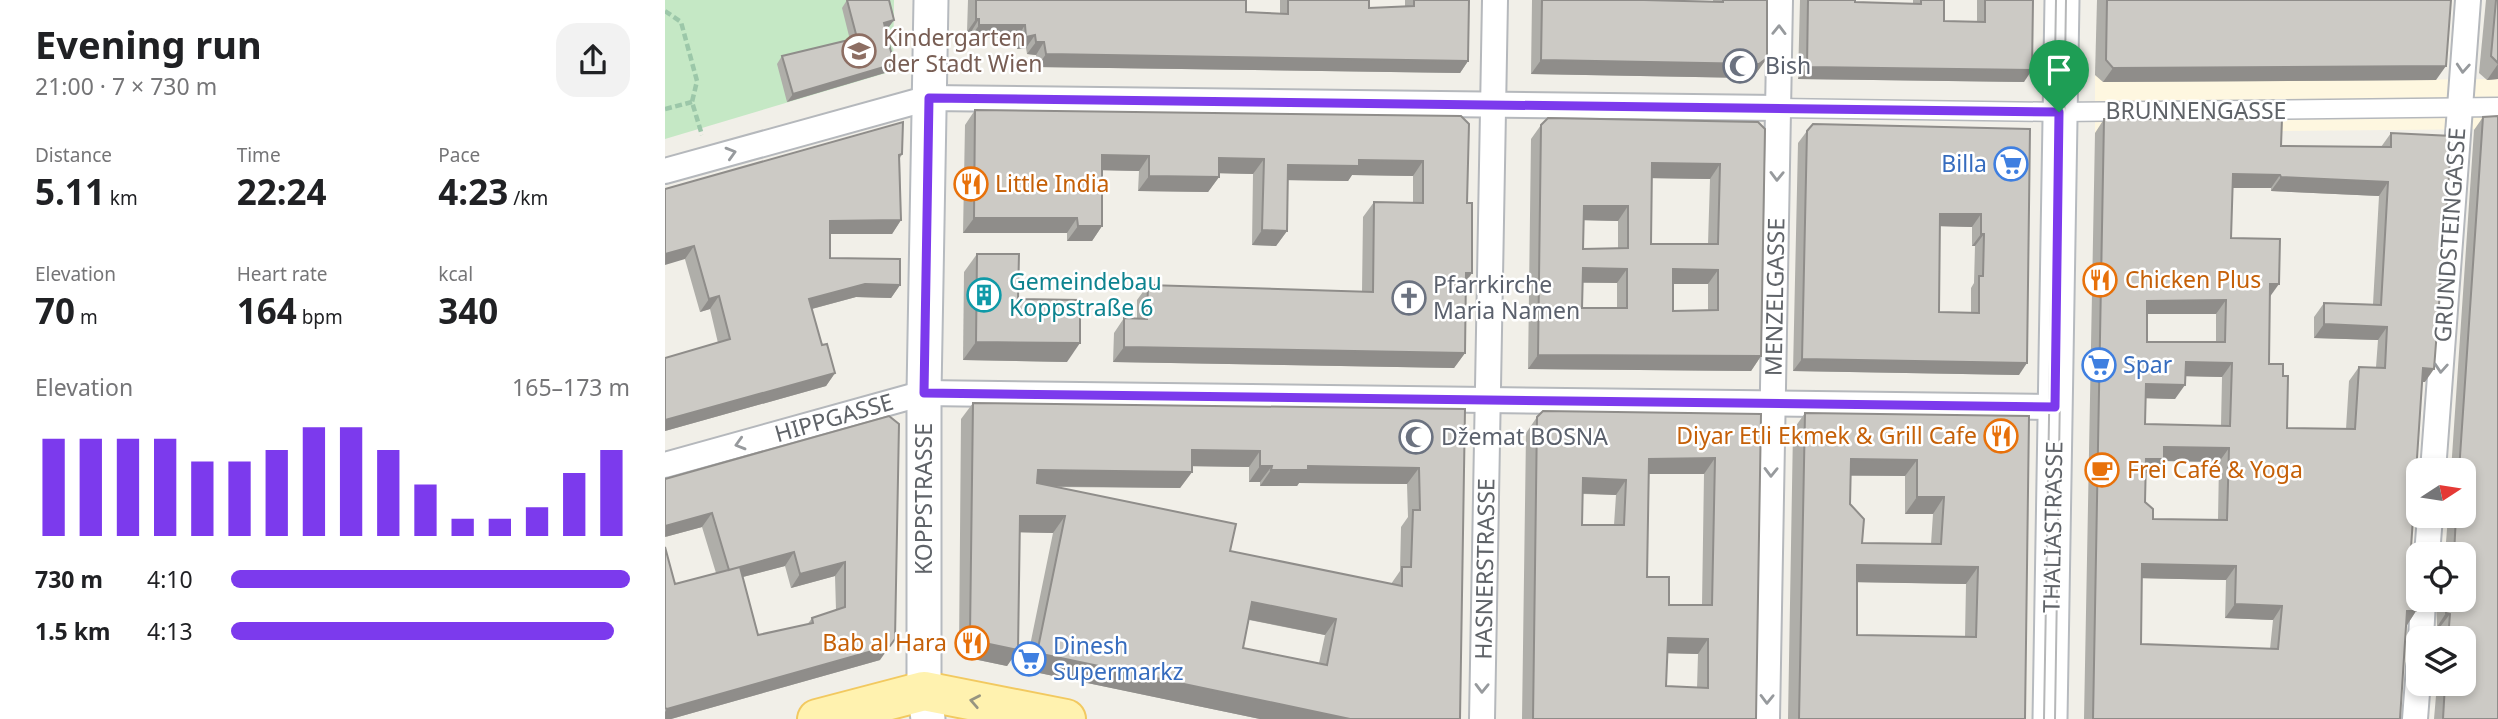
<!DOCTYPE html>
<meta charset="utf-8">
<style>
:root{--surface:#fff;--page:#f2f2f2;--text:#202124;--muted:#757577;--accent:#7c3aed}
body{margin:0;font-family:"Noto Sans",sans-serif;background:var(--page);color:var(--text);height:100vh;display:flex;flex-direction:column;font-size:26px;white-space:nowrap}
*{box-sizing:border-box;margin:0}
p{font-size:23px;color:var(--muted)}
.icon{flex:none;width:38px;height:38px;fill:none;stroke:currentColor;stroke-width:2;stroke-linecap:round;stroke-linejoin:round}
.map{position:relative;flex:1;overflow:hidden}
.sheet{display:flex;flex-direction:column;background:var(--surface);width:665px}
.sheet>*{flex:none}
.needle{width:46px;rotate:78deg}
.fabs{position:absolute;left:1741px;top:458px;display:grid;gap:14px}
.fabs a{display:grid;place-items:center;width:70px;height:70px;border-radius:14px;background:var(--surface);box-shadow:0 4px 10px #0003;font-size:35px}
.pin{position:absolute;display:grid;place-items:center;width:60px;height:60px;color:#fff;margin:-72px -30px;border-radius:50% 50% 50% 0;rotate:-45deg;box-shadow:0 0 7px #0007}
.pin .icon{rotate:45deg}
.round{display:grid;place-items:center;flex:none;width:74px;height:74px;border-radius:21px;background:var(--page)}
.summary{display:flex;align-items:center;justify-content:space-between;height:119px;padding:0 35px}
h1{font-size:38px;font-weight:700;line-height:52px}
.metrics{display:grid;grid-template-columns:repeat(3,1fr);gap:10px;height:119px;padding:7px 35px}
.metrics div{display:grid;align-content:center}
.metrics b{font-size:35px;font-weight:700}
.metrics small{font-size:19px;font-weight:400}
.metrics p{font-size:19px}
.chart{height:196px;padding:14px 35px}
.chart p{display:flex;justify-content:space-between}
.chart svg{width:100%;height:126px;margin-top:7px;stroke:var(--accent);stroke-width:6}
ul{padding:0 35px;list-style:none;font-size:23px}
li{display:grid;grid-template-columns:112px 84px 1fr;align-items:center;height:52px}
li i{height:18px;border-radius:9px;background:var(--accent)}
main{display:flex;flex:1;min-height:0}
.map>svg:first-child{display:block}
.commercial{fill:#fef7e0}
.green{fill:#c5e8c5}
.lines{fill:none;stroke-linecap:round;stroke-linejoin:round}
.pedestrian-casing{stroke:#b5b8bc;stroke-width:21}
.minor-casing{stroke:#b5b8bc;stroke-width:28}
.secondary-casing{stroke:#b6babf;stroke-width:37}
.primary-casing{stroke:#f2c960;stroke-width:42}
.path{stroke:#9cc7a9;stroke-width:4.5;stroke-dasharray:7 3.5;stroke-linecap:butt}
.pedestrian{stroke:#fff;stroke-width:18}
.minor{stroke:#fff;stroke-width:24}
.secondary{stroke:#fff;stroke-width:33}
.primary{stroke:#fff2af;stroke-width:38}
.tram{stroke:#b6b7b8;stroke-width:2}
.wall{fill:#afaea9;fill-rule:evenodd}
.shaded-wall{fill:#8f8d8a}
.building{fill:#cccac5;stroke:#8f8d8a;stroke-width:2;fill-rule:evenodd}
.oneway{stroke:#979a9d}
.oneway2{stroke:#979581}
.route-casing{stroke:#fff;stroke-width:14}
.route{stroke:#7c3aed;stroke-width:9}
.labels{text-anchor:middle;stroke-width:5;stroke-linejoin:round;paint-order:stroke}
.education-label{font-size:23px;fill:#785e54;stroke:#fff;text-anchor:start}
.worship-label{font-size:23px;fill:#5b616d;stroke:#fff;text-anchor:start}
.street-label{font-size:23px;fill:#5f6368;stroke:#fff}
.shop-label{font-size:23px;fill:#366cbe;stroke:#fff;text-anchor:start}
.food-label{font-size:23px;fill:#c56008;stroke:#fff;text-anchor:start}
.culture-label{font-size:23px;fill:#0d838f;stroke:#fff;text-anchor:start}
</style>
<main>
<section class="sheet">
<div class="summary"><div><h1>Evening run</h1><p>21:00 · 7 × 730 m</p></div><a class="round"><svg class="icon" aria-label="share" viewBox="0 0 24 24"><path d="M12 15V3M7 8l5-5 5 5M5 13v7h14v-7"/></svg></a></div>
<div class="metrics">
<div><p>Distance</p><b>5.11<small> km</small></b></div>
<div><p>Time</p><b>22:24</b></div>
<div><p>Pace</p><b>4:23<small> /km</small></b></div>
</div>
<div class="metrics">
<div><p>Elevation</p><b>70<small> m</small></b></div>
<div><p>Heart rate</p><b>164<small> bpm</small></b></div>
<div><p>kcal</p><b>340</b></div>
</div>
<div class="chart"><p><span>Elevation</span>165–173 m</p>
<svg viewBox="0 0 160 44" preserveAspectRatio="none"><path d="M5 44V10M15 44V10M25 44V10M35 44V10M45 44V18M55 44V18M65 44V14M75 44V6M85 44V6M95 44V14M105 44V26M115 44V38M125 44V38M135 44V34M145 44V22M155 44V14"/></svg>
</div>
<ul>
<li><b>730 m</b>4:10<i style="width:100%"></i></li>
<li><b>1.5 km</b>4:13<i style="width:96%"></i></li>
</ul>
</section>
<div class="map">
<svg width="1833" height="719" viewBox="0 0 1833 719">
<rect width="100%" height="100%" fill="#f1efe8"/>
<path class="commercial" d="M1430,75L1439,82L1833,79V129L1430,133Z"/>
<path class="green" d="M0,0H229L228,71L0,139Z"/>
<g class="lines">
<defs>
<path id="pedestrian" d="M1113,108L1394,112L1833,107"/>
<g id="minor">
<path d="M0,171L264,98L1113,108"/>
<path d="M0,465L259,393L1390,407"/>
<path d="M1768,471L1803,0"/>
<path d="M1762,555L1765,516"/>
<path d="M1756,639L1758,600"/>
<path d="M817,719L830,0"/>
<path d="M1102,719L1115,0"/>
<path d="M1750,719L1754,667"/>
</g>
<g id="secondary">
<path d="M263,719L259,691V393L266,0"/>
<path d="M1385,719L1397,0"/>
</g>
<path id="primary" d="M152,719L259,691L401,719"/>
</defs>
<use href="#pedestrian" class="pedestrian-casing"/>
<use href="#minor" class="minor-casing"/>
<use href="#secondary" class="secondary-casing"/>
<use href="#primary" class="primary-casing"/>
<g class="path">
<path d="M0,11L16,22L32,81L27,102L37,135"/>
<path d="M0,109L27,102"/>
</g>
<use href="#pedestrian" class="pedestrian"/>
<use href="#minor" class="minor"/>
<use href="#secondary" class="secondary"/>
<use href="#primary" class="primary"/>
<g class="tram">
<path d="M1379,719L1391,0"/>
<path d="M1390,719L1401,0"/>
</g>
</g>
<g class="wall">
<path d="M182,0L229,20L223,28L220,29L229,64L223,72L122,102L112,64L117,56L185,40L177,8Z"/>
<path d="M303,0H581V12L615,13V0H704V8L740,6V0H804L803,61L795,73L372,67L371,55L362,54L361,48L352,49V38L306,37V32H302Z"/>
<path d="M867,0H979L1048,1V0H1102V58L1092,72L1085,78L866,74Z"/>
<path d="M1135,0H1190V2L1248,4V0H1279V21L1312,22V0H1368L1359,82L1133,79Z"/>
<path d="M1432,0H1786L1771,80L1438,82L1430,75Z"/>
<path d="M1821,0H1833V79L1822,80L1814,73Z"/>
<path d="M310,110L796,116L807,273L801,282L800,353L789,368L448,362L449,333L459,318L472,319V300L483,285L697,292L698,217L709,202L748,203V176L687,175L683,181L623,180L622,231L611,246L587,245L588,174L554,173V177L543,192L473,191L474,171L437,170V226L427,241H402V233H298L300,125Z"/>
<path d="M1818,117L1833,719H1769L1772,684H1799V639H1775V627H1772L1771,600H1799V555H1780L1783,516H1799V471H1786L1809,130Z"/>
<path d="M1439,119L1616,146L1716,147L1726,133L1760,382H1757L1746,548L1754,555L1751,611L1742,625H1741L1735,719H1419L1430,133ZM1567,188H1606V191L1714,196L1708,304L1659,303L1649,317V338L1713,340L1711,367H1694L1684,381L1681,429L1622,428L1618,376L1604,364L1605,297L1566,238ZM1482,314H1551V342H1482ZM1520,376L1557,377L1556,426L1480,424L1481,398L1510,399ZM1498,461L1554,462L1553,520L1488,519L1480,502L1481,473H1489ZM1477,578L1561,580L1560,618L1608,620L1605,649L1476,644Z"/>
<path d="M1093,122L1096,356L1086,371L863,369L866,139L876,125ZM987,178L1045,179L1043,244H986ZM919,220L953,221V249H918ZM918,283H952V308H917ZM1008,284H1043V310L1008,311Z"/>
<path d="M1365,129L1354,375L1128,371L1133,143L1142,131ZM1275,226L1307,227V246H1310L1309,283L1306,288V313L1274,312Z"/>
<path d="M237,154L235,158L236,220L227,234H165V258L235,285L226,298L191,297L147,309L157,345L170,373L161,386L0,431V358L53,343L45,309L35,312L0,189Z"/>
<path d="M312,254L353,299L402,362L298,360L299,272Z"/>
<path d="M308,403L800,409L795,719H595L360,670L388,533L354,532L353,650L342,666L299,657L294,651L296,419ZM527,466L584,467V482H595V486H632L634,483L742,484L743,517L736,527L735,571L726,584L565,551L388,487L515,488L527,472ZM584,620L660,635L654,663L578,648Z"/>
<path d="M1140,413L1364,416L1360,719H1123L1128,430ZM1186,476H1240V514H1268L1266,544L1197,543L1185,504ZM1192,582L1301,584L1300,637L1192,635Z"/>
<path d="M1096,414L1091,719H857L861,433L872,417ZM984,474H1039L1037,605H1004L982,577ZM918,494L951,495L949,525H917ZM1002,653L1033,654L1032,688L1001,686Z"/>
<path d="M224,416L215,660L6,719H0V547L10,584L51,573L37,527L0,537ZM120,566L126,588L170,576L171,610L147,618L142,625L93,635L78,577Z"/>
</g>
<g class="shaded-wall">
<path d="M311,19H314L306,32H302Z"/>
<path d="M229,20L223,28L213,31L219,23Z"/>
<path d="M314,25H360L352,38L306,37Z"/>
<path d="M370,35L361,48L352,49L361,37Z"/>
<path d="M371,42H379L371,55L362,54Z"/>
<path d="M381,54L803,61L795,73L372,67Z"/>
<path d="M1102,58L1092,72L1085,78L866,74L876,60Z"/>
<path d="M229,64L223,72L122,102L128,94Z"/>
<path d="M1833,64V79L1822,80Z"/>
<path d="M1781,66L1771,80L1438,82L1448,68Z"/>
<path d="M1142,67L1367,70L1359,82L1133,79Z"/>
<path d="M437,155L484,156L474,171L426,170Z"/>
<path d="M554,158L599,159L588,174L543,173Z"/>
<path d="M694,160L758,161L748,176L687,175L683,181L613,180L623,165Z"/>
<path d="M987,163L1055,164L1045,179L977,178Z"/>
<path d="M1568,174L1615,175L1606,188H1558Z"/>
<path d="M484,176L554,177L543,192L473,191Z"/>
<path d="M1616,177L1723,182L1714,196L1606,191Z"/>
<path d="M919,206H963L953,221L909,220Z"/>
<path d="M1275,214H1316L1307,227L1267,226Z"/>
<path d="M309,218H412L402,233H298Z"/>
<path d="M236,220L227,234H156L165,221Z"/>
<path d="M413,226H437L427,241H402Z"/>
<path d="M597,230L622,231L611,246L587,245Z"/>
<path d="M1316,234H1319L1310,246H1307Z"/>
<path d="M29,246L20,259L0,265V254Z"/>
<path d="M918,268L962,269L952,283L908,282Z"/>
<path d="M1008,269L1053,270L1043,284H998Z"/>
<path d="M801,273H807L796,288Z"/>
<path d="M200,284L235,285L226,298L191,297L135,312L144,299Z"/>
<path d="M1605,284H1614L1604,298Z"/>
<path d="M54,296L45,309L35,312L44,299Z"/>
<path d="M1561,300L1551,314H1473L1482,301Z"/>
<path d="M1659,324L1722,327L1713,340L1649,338Z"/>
<path d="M311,342L415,343L402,362L298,360Z"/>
<path d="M459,347L800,353L789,368L448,362Z"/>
<path d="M873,355L1096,356L1086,371L863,369Z"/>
<path d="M1137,359L1362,363L1354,375L1128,371Z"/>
<path d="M1521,362L1567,363L1557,377L1511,376Z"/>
<path d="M1758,368L1769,369L1760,382H1749Z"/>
<path d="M170,373L161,386L0,431V420Z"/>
<path d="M1481,384L1520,385L1510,399L1471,398Z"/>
<path d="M1499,447L1564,448L1554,462L1498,461L1489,473H1472L1481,459Z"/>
<path d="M527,450L595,451L584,467L515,466Z"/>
<path d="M1050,458L1039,474H973L984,459Z"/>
<path d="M1186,459L1252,460L1240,476L1174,475Z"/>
<path d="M595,466H607L595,482H584Z"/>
<path d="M643,466L754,468L742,484L634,483L632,486H595L606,470Z"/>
<path d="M373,470L527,472L515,488L362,486Z"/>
<path d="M918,478L961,480L951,495L907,493Z"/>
<path d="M1252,497H1279L1268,514H1240Z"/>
<path d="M47,513L37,527L0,537V526Z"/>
<path d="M355,516H400L388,533L343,532Z"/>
<path d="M129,552L120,566L54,583L64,570Z"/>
<path d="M180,562L170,576L126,588L135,574Z"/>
<path d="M1477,564L1571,566L1561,580L1468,578Z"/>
<path d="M1192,565L1313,567L1301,584L1180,582Z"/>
<path d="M587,602L671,619L660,635L576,618Z"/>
<path d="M1570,604L1617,606L1608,620L1560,618Z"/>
<path d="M1742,611H1751L1742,625L1732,624Z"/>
<path d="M1781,613L1785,614L1775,627H1772Z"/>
<path d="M1003,638L1043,639L1033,654L992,653Z"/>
<path d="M230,639L215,660L6,719H0V712L2,709Z"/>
<path d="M310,641L353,650L342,666L299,657Z"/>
<path d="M372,653L685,719H595L360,670Z"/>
</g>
<g class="building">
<path d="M182,0H224L229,20L219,23L229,64L128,94L117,56L192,38Z"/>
<path d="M311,0H581V12L623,14V0H704V8L749,6V0H804L803,61L381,54L379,42H371L370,35L361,37L360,25H314V19H311Z"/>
<path d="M877,0H979L1058,2V0H1102V58L1094,64L876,60Z"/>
<path d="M1143,0H1190V2L1256,4V0H1279V21L1320,22V0H1368L1367,70L1142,67Z"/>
<path d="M1442,0H1786L1781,66L1448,68L1441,60Z"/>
<path d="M1831,0H1833V63L1826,56Z"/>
<path d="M310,110L796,116L804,124L802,203H807V273H801L800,353L459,347V318L482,319L483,285L708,292L709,202L758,203V161L694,160V166L623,165L622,231L597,230L599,159L554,158V177L484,176V156L437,155V226H413L412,218H309Z"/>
<path d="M1833,116V719H1778L1780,684H1799V639H1783L1785,614L1781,613V600H1799V555H1789L1791,516H1799V471H1794L1818,117Z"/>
<path d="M883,118L1093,122L1100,129L1096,356L873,355L876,125ZM987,163L1055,164L1053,244H986ZM919,206H963V248L918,249ZM918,268L962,269V308H917ZM1008,269L1053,270V310L1008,311Z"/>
<path d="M1439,119H1617L1616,146L1726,147V133L1787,136L1769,369L1758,368L1746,548L1766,555H1754V591L1751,611H1742L1735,719H1428ZM1568,174L1615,175L1616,177L1723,182L1716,305L1659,303V324L1722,327L1720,368L1694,367L1690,429L1622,428L1623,376H1618V364H1604L1605,284H1614L1615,239L1566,238ZM1561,300L1560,342H1482V301ZM1521,362L1567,363L1565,426L1480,424L1481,384L1520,385ZM1499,447L1564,448L1562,520L1488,519V509L1480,502L1481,459H1499ZM1477,564L1571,566L1570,604L1617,606L1613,649L1476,644Z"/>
<path d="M238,122L237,154L234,155L236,220L165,221V258L235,259V285L200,284L144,299L157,345L162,344L170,373L0,420V358L65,339L54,296L44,299L29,246L0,254V189Z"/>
<path d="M1148,124L1365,129L1362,363L1137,359L1142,131ZM1275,214H1316V234H1319L1318,276H1314V313L1274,312Z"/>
<path d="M312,254H354L353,299L415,300V343L311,342Z"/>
<path d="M308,403L800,409L795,719H685L372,653L400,516H355L353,650L310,641L305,635ZM527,450L595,451V466H607L606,470H643V466L754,468L755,510H748L746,567H737V586L565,551L571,524L372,483L373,470L527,472ZM587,602L671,619L662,665L578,648Z"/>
<path d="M878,411L1096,414L1091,719H868L872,417ZM1050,458L1047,605H1004V577H982L984,459ZM918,478L961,480L959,525H917ZM1003,638L1043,639V688L1001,686Z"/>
<path d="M1140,413L1364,416L1360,719H1134ZM1186,459L1252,460V497H1279L1276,544L1197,543L1199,519L1185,504ZM1192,565L1313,567L1311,637L1192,635Z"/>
<path d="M224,416L234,424L230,639L225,646L2,709L0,708V547L10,584L75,567L93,635L148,623L147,618L180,607V562L135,574L129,552L64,570L47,513L0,526V479Z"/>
</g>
<defs><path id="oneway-chevron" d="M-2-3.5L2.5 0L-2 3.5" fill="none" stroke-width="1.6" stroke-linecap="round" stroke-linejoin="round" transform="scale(1.75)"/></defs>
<g class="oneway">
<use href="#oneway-chevron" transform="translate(1114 30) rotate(-89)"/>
<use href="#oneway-chevron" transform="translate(1798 68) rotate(94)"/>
<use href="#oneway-chevron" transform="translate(66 153) rotate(-16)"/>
<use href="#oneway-chevron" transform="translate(1112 176) rotate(91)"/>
<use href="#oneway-chevron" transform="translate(1776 368) rotate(94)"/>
<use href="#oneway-chevron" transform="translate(75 444) rotate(164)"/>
<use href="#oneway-chevron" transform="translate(1106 472) rotate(91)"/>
<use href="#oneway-chevron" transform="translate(817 688) rotate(91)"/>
<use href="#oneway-chevron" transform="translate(1102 699) rotate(91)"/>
</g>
<use class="oneway2" href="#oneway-chevron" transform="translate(310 701) rotate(-169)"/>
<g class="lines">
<defs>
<path id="route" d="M264,98L1394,112L1390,407L259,393Z"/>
</defs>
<use href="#route" class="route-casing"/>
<use href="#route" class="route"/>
</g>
<defs>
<symbol id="school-ring" viewBox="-11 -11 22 22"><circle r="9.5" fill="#fff" stroke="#8d6e63" stroke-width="1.5"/><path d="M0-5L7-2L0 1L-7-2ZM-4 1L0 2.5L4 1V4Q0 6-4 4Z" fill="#8d6e63"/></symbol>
<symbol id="mosque-ring" viewBox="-11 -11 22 22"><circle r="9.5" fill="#fff" stroke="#6b7280" stroke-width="1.5"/><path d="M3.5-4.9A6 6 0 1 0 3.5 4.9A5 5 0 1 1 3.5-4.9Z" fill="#6b7280"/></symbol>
<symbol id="supermarket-ring" viewBox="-11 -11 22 22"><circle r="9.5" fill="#fff" stroke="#3f7fe0" stroke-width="1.5"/><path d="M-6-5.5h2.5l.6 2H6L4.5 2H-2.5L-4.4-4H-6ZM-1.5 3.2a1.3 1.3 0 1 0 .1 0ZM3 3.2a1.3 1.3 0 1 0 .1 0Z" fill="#3f7fe0"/></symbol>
<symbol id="restaurant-ring" viewBox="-11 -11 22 22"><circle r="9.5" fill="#fff" stroke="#e8710a" stroke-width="1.5"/><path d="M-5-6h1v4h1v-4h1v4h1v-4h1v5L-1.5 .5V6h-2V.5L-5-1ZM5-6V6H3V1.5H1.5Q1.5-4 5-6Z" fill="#e8710a"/></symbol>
<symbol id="building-ring" viewBox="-11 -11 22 22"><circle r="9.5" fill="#fff" stroke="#0f9aa8" stroke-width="1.5"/><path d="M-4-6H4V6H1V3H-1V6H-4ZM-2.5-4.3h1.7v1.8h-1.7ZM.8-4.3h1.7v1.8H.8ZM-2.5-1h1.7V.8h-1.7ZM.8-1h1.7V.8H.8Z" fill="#0f9aa8"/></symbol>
<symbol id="church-ring" viewBox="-11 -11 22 22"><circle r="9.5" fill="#fff" stroke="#6b7280" stroke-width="1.5"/><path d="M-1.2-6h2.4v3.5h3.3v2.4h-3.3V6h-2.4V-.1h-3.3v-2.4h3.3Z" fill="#6b7280"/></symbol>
<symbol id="cafe-ring" viewBox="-11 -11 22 22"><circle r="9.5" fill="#fff" stroke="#e8710a" stroke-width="1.5"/><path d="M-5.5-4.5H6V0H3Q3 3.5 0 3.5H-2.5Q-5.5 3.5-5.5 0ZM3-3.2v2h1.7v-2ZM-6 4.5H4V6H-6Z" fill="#e8710a"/></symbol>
</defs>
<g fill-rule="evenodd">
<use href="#school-ring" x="175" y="32" width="38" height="38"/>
<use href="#mosque-ring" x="1056" y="47" width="38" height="38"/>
<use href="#supermarket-ring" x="1327" y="145" width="38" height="38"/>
<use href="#restaurant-ring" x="287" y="165" width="38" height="38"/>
<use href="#restaurant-ring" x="1416" y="261" width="38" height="38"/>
<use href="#building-ring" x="300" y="276" width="38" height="38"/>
<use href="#church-ring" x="725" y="279" width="38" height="38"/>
<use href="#supermarket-ring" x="1415" y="346" width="38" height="38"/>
<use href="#restaurant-ring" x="1317" y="417" width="38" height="38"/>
<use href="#mosque-ring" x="732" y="418" width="38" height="38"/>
<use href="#cafe-ring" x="1418" y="451" width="38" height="38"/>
<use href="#restaurant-ring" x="288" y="624" width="38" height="38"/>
<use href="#supermarket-ring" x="345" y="640" width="38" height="38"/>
</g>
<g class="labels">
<g class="education-label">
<text x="218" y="46">Kindergarten<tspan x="218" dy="26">der Stadt Wien</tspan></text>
</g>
<g class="worship-label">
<text x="1100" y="74">Bish</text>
<text x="768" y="293">Pfarrkirche<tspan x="768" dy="26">Maria Namen</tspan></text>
<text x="776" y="445">Džemat BOSNA</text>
</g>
<g class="street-label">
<text x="1531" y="119">BRUNNENGASSE</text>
<text transform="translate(1785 235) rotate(-86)" y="8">GRUNDSTEINGASSE</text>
<text transform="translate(1110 297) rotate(-89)" y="8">MENZELGASSE</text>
<text transform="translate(169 418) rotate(-16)" y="8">HIPPGASSE</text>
<text transform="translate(259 499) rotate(-90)" y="8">KOPPSTRASSE</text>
<text transform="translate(1388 527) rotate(-89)" y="8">THALIASTRASSE</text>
<text transform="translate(820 569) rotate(-89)" y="8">HASNERSTRASSE</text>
</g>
<g class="shop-label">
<text x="1322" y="172" text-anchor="end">Billa</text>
<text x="1458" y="373">Spar</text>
<text x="388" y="654">Dinesh<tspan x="388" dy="26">Supermarkz</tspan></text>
</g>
<g class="food-label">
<text x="330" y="192">Little India</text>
<text x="1460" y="288">Chicken Plus</text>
<text x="1312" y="444" text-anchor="end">Diyar Etli Ekmek &amp; Grill Cafe</text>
<text x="1462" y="478">Frei Café &amp; Yoga</text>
<text x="282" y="651" text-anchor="end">Bab al Hara</text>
</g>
<g class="culture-label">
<text x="344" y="290">Gemeindebau<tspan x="344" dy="26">Koppstraße 6</tspan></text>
</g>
</g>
</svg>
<div class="fabs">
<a><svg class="needle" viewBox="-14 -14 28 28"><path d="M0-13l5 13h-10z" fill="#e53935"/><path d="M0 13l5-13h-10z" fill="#757577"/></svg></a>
<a><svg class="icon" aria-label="locate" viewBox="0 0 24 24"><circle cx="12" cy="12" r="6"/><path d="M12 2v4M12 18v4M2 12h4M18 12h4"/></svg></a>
<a><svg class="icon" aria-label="layers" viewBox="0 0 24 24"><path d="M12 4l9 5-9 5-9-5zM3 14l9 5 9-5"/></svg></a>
</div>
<div class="pin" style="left:1394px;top:112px;background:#1e9e55"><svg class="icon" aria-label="arrive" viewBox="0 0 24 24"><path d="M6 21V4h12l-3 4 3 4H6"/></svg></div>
</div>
</main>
